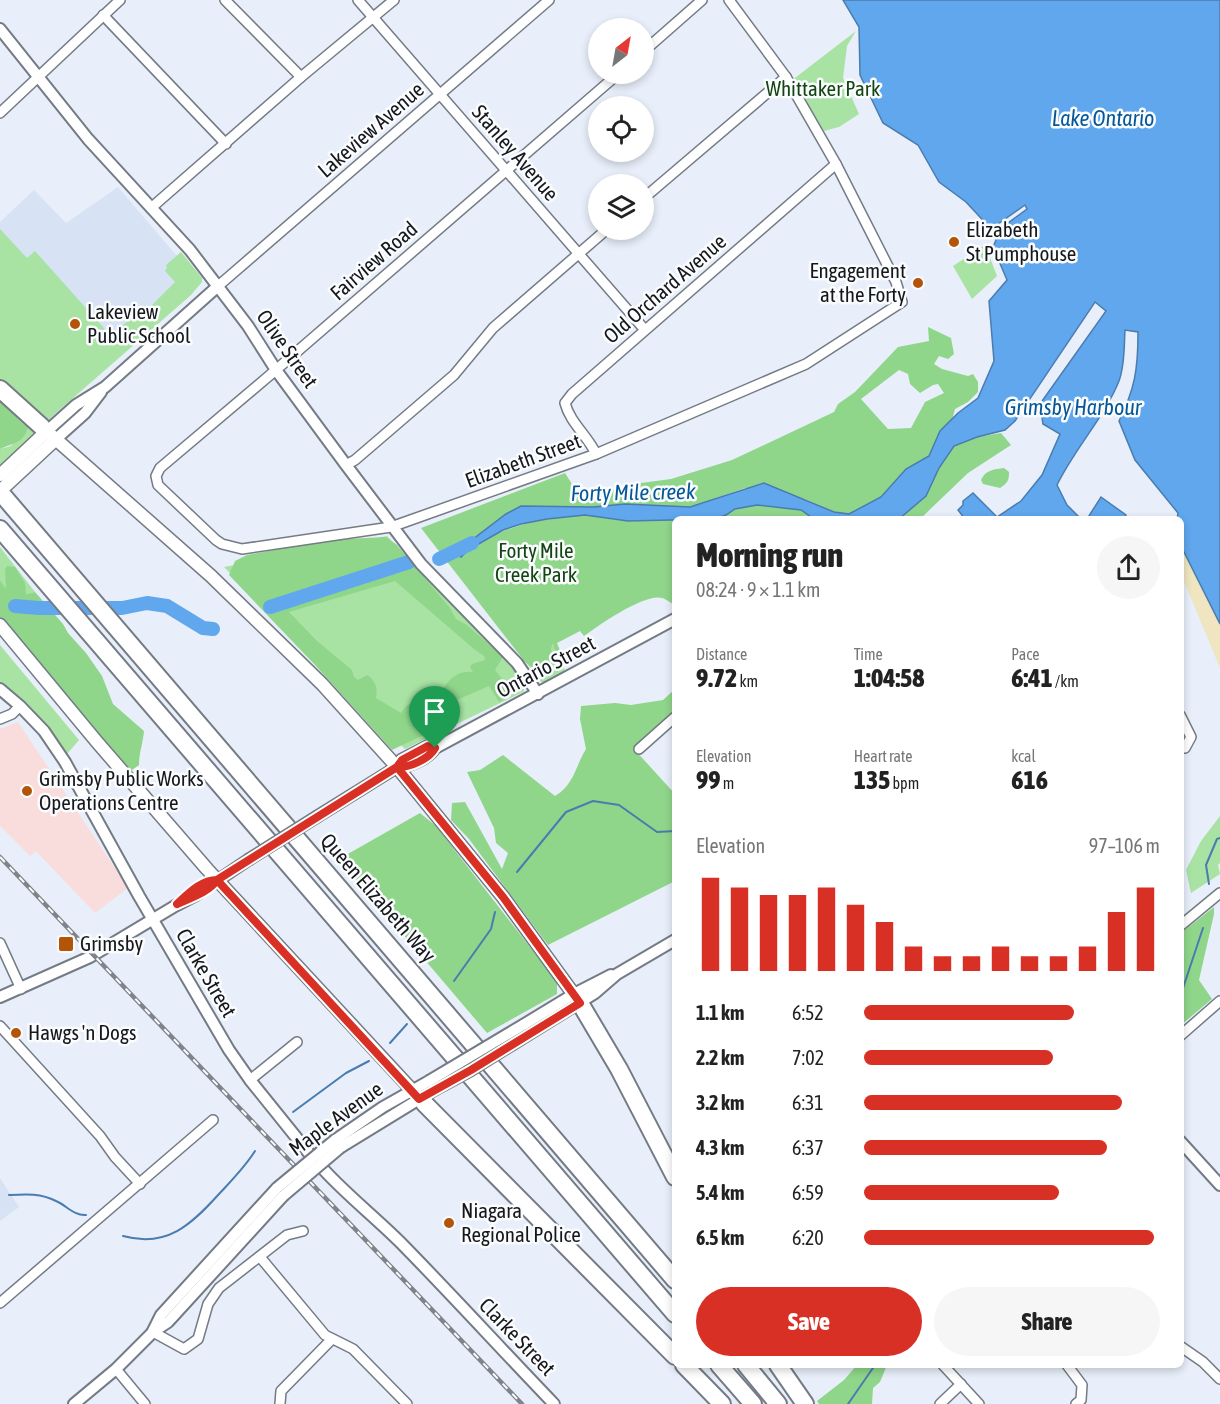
<!DOCTYPE html>
<meta charset="utf-8">
<style>
:root{--surface:#fff;--page:#f6f6f6;--text:#222;--muted:#767676;--accent:#d93025}
body{margin:0;font-family:"Asap Condensed",sans-serif;background:var(--page);color:var(--text);height:100vh;display:flex;flex-direction:column;font-size:22px;white-space:nowrap}
*{box-sizing:border-box;margin:0}
p{font-size:20px;color:var(--muted)}
.icon{flex:none;width:33px;height:33px;fill:none;stroke:currentColor;stroke-width:2;stroke-linecap:round;stroke-linejoin:round}
.map{position:relative;flex:1;overflow:hidden}
.details{position:absolute;left:672px;top:516px;width:512px;height:852px;display:flex;flex-direction:column;background:var(--surface);border-radius:9px;box-shadow:0 3px 9px #0003}
.details>*{flex:none}
.needle{width:39px;rotate:31deg}
.buttons{position:absolute;left:588px;top:18px;display:grid;gap:12px}
.buttons a{display:grid;place-items:center;width:66px;height:66px;border-radius:50%;background:var(--surface);box-shadow:0 3px 9px #0003;font-size:30px}
.pin{position:absolute;display:grid;place-items:center;width:51px;height:51px;color:#fff;margin:-62px -26px;border-radius:50% 50% 50% 0;rotate:-45deg;box-shadow:0 0 6px #0007}
.pin .icon{rotate:45deg}
.round{display:grid;place-items:center;flex:none;width:63px;height:63px;border-radius:32px;background:var(--page)}
.headline{display:flex;align-items:center;justify-content:space-between;height:102px;padding:0 24px}
h1{font-size:33px;font-weight:800;line-height:45px}
.stats{display:grid;grid-template-columns:repeat(3,1fr);gap:9px;height:102px;padding:6px 24px}
.stats div{display:grid;align-content:center}
.stats b{font-size:26px;font-weight:800}
.stats small{font-size:16px;font-weight:400}
.stats p{font-size:16px}
.chart{height:168px;padding:12px 24px}
.chart p{display:flex;justify-content:space-between}
.chart svg{width:100%;height:108px;margin-top:6px;stroke:var(--accent);stroke-width:6}
.cta{display:flex;gap:12px;margin-top:auto;padding:12px 24px}
.cta a{flex:1;height:69px;border-radius:36px;background:var(--accent);color:#fff;font-size:24px;font-weight:800;line-height:69px;text-align:center}
.cta a+a{background:var(--page);color:var(--text)}
ul{padding:0 24px;list-style:none;font-size:20px}
li{display:grid;grid-template-columns:96px 72px 1fr;align-items:center;height:45px}
li i{height:15px;border-radius:8px;background:var(--accent)}
.map>svg:first-child{display:block}
.built{fill:#d7e3f4}
.industrial{fill:#f8dddc}
.green{fill:#a8e3a3}
.forest{fill:#8fd68a;fill-rule:evenodd}
.sand{fill:#efe5c0}
.water{fill:#60a7ee;stroke:#4a7caf;stroke-width:1.5}
.lines{fill:none;stroke-linecap:round;stroke-linejoin:round}
.stream{stroke:#4a7caf;stroke-width:2}
.river{stroke:#60a7ee;stroke-width:14}
.minor-casing{stroke:#747b84;stroke-width:12}
.tertiary-casing{stroke:#747b84;stroke-width:14}
.secondary-casing{stroke:#747b84;stroke-width:15}
.motorway-casing{stroke:#747b84;stroke-width:20}
.minor{stroke:#fff;stroke-width:9}
.tertiary{stroke:#fff;stroke-width:10}
.secondary{stroke:#fff;stroke-width:12}
.motorway{stroke:#fff;stroke-width:16}
.rail-casing{stroke:#7f848b;stroke-width:4.5}
.rail{stroke:#fafcfe;stroke-width:2;stroke-dasharray:7;stroke-linecap:butt}
.tertiary-bridge-casing{stroke:#747b84;stroke-width:14;stroke-linecap:butt}
.tertiary-bridge{stroke:#fff;stroke-width:10}
.route-casing{stroke:#fff;stroke-width:12}
.route{stroke:#d93025;stroke-width:8}
.poi-dot{fill:#b35408;stroke:#fafcfe;stroke-width:2}
.labels{text-anchor:middle;stroke-width:5;stroke-linejoin:round;paint-order:stroke}
.park-label{font-size:21px;fill:#134412;stroke:#fafcfe}
.street-label{font-size:21px;fill:#15171b;stroke:#fafcfe}
.poi-label{font-size:21px;fill:#15171b;stroke:#fafcfe;text-anchor:start}
.water-label{font-size:22px;font-style:italic;fill:#055798;stroke:#fafcfe}
</style>
<div class="map">
<svg width="1220" height="1404" viewBox="0 0 1220 1404">
<rect width="100%" height="100%" fill="#e8effa"/>
<g class="built">
<path d="M118,187L200,283L67,395L0,366V222L34,190L66,223Z"/>
<path d="M0,1178L19,1207L0,1221Z"/>
</g>
<path class="industrial" d="M18,722L128,888L95,913L36,851L30,856L0,826V729Z"/>
<g class="green">
<path d="M856,31L847,46L843,78L859,114L839,127L824,131L791,81Z"/>
<path d="M0,229L27,258L35,251L111,336L145,305L149,308L175,282L165,271L167,268L166,265L181,252L202,278V282L191,295L49,419H42L0,380Z"/>
<path d="M985,245L997,276L972,299L953,266Z"/>
<path d="M10,405L39,430L0,465V449L11,446L26,426L17,420Z"/>
<path d="M387,536L505,658L527,684L523,692L405,749L224,567Z"/>
<path d="M0,547L35,592L26,594L6,590L0,580Z"/>
<path d="M553,644L555,651L561,653L564,659L560,661L566,672L546,682H541L525,660L542,668L555,663L551,649Z"/>
<path d="M0,645L79,740L67,754L23,701L0,683Z"/>
<path d="M1220,816V863L1218,865L1220,874L1191,893L1186,870L1201,841Z"/>
</g>
<g class="forest">
<path d="M928,327L951,338L954,354L948,359L939,356L934,364L942,369L968,376L973,374L978,382V392L968,402L955,409L952,420L940,431L929,456L881,497L849,514L834,512L807,500L745,488L690,507L625,504L593,507L539,506L506,514L469,542L457,544L454,546L464,554C485,531 556,512 587,515C600,517 614,520 628,521C644,522 659,519 675,519V605C671,603 666,599 662,598C645,593 599,625 584,636L580,631L557,643L561,653L555,652L553,644L551,649L556,663L545,668L535,665L531,667L525,662L421,528L565,473L577,492L587,495L633,484L671,479L732,460L834,412L838,404L855,392L898,347L929,341ZM899,370L908,374L910,384L920,393L933,385L938,384L944,393L925,402L911,428L888,429L861,399Z"/>
<path d="M0,396C11,406 14,420 28,427C24,443 13,443 0,449Z"/>
<path d="M1001,433L1011,445L968,473L920,519H899L926,496L939,468L954,446L977,437Z"/>
<path d="M1004,468L1009,472C1009,480 1008,483 1000,488L983,484L981,480C985,470 995,469 1004,468Z"/>
<path d="M757,505L801,510L814,519H714L725,515L735,509Z"/>
<path d="M386,537L397,545L450,608L456,619L467,625L503,657L495,670L507,685L504,699L499,702L489,686L450,703L453,712L434,730L392,750L315,665L229,575L235,561L247,555L326,540ZM395,581L474,649L484,656L485,660L472,664L470,667L473,672C457,670 448,680 441,692L434,690L430,693L428,702C414,701 409,701 401,713L376,698C378,688 375,680 367,675L358,680L354,677L352,670L317,641L289,612Z"/>
<path d="M7,566L15,567L25,583L26,594L35,592L63,624L68,633L86,653L102,676L113,704L144,731C143,743 139,753 139,765L132,770H127L0,618V580L6,589L5,570Z"/>
<path d="M675,689V710L634,749L675,794V881L548,945L469,839L451,820L452,803L465,802L502,869L508,853L496,843L494,828L467,772L480,770L503,755L555,796C574,785 575,767 586,749L580,719L581,706L615,703L631,705L663,700Z"/>
<path d="M420,813L436,826L557,982V994L487,1033L339,859Z"/>
<path d="M1214,907V914L1199,980L1212,999L1181,1025V933Z"/>
<path d="M857,1365H887L880,1382L873,1388L872,1404H819L817,1401L844,1380Z"/>
</g>
<path class="sand" d="M1180,546L1220,624V668L1181,574Z"/>
<g class="water">
<path d="M843,0H1220V624L1181,546L1180,519H1177L1178,513L1135,460L1119,421C1135,388 1138,370 1138,332L1125,330C1124,346 1125,365 1119,381C1104,418 1075,448 1057,485L1067,505L1081,519H965L958,510L963,505V501L973,493L997,517L1021,501L1042,475L1060,434L1043,424L1040,404L1106,311L1095,302L1015,421L1005,430L977,437L954,446L939,468L926,496L899,519H814L801,510L757,505L735,509L726,515L714,519L628,521L585,515L547,519L521,524L503,530L468,550L461,557L454,546L457,544L469,542L506,514L521,506L593,507L625,504L690,507L764,483L834,512L849,514L881,497L906,469L929,456L940,431L958,413L978,398L994,361L989,301L1007,280L993,247L996,240L993,234L1027,209L1025,205L991,229L966,202L939,182L918,145L883,123L860,75L859,27Z"/>
<path d="M1101,497L1126,515L1124,519H1087Z"/>
</g>
<g class="lines">
<g class="stream">
<path d="M517,872L566,812L593,801L619,805L657,832L675,831"/>
<path d="M1209,884L1206,865L1217,839L1220,838"/>
<path d="M454,981L491,929L495,912"/>
<path d="M1180,997L1203,928"/>
<path d="M390,1043L407,1024"/>
<path d="M293,1112L346,1073L369,1061"/>
<path d="M9,1195C26,1194 41,1193 56,1201C66,1205 74,1216 86,1215"/>
<path d="M123,1236C167,1248 191,1225 219,1194C232,1180 245,1167 255,1151"/>
<path d="M848,1404L875,1365"/>
</g>
<g class="river">
<path d="M439,559L472,543"/>
<path d="M15,606L39,608H122L147,603L167,606L203,628L213,629"/>
<path d="M270,607L409,562"/>
</g>
<defs>
<g id="minor">
<path d="M225,0L301,77"/>
<path d="M358,0L645,330"/>
<path d="M103,15L226,144"/>
<path d="M644,51L702,0"/>
<path d="M618,74L270,375L160,468L156,476L158,485L216,540L222,544L242,549L391,527L596,454L806,364L902,302L896,282L836,164L786,77L729,0"/>
<path d="M0,113L120,0"/>
<path d="M644,198L786,77"/>
<path d="M151,208L301,77L394,0"/>
<path d="M217,287L549,0"/>
<path d="M596,454C588,436 570,423 565,403L572,394L836,164"/>
<path d="M346,465L355,460L454,375L493,328L606,230"/>
<path d="M1180,715L1191,737L1185,748H1180"/>
<path d="M0,719L12,714L20,706"/>
<path d="M639,749L675,717"/>
<path d="M1180,926L1220,893"/>
<path d="M0,943L21,989"/>
<path d="M0,1026L100,1136L115,1157L140,1184"/>
<path d="M1180,1036L1220,1001"/>
<path d="M250,1080L297,1042"/>
<path d="M260,1257L325,1335L353,1349L407,1404"/>
<path d="M0,1303L213,1120"/>
<path d="M153,1332L184,1349L198,1339L208,1304L219,1288L287,1235L303,1231"/>
<path d="M1180,1346L1203,1362L1220,1379"/>
<path d="M943,1365L979,1404"/>
<path d="M1067,1365L1082,1385L1081,1400L1076,1404"/>
<path d="M116,1369L145,1404"/>
<path d="M280,1404L281,1391L331,1340"/>
<path d="M940,1404L961,1384"/>
</g>
<g id="tertiary">
<path d="M0,29L88,139L190,250L248,326L276,370L346,465L421,564L517,663L538,694"/>
<path d="M47,431L76,405L105,387L217,287"/>
<path d="M56,439L85,413L101,392"/>
<path d="M0,689L20,706L44,731L65,762L139,896L229,1050L250,1080L308,1152"/>
<path d="M397,767C409,767 429,758 435,748L675,619"/>
<path d="M318,816L397,767L401,760L428,746L435,748"/>
<path d="M0,997L90,957L175,906L196,895L248,860"/>
<path d="M523,1025L574,994L611,975"/>
<path d="M513,1044L595,993L617,974L675,940"/>
<path d="M335,1140L383,1107L429,1081"/>
<path d="M1180,1141L1220,1185"/>
<path d="M341,1147L434,1090"/>
<path d="M324,1170C348,1196 376,1218 401,1243C453,1296 503,1351 554,1404"/>
<path d="M153,1331L161,1315L277,1188"/>
<path d="M74,1404L116,1369L153,1332L168,1322L283,1196"/>
</g>
<g id="secondary">
<path d="M42,427L211,576L322,684L397,767L503,897L580,1003"/>
<path d="M0,475L47,431"/>
<path d="M0,491L56,439"/>
<path d="M0,625L97,742L207,869L424,1103"/>
</g>
<g id="motorway">
<path d="M0,389L42,427"/>
<path d="M0,492L675,1280"/>
<path d="M0,529L675,1314"/>
<path d="M580,1003L619,1069L675,1177"/>
<path d="M424,1103L675,1356"/>
<path d="M684,1365L722,1404"/>
<path d="M719,1365L753,1404"/>
<path d="M746,1365L778,1404"/>
<path d="M778,1365L805,1404"/>
</g>
</defs>
<use href="#minor" class="minor-casing"/>
<use href="#tertiary" class="tertiary-casing"/>
<use href="#secondary" class="secondary-casing"/>
<use href="#motorway" class="motorway-casing"/>
<use href="#minor" class="minor"/>
<use href="#tertiary" class="tertiary"/>
<use href="#secondary" class="secondary"/>
<use href="#motorway" class="motorway"/>
<defs>
<path id="rail" d="M0,857L522,1404"/>
</defs>
<use href="#rail" class="rail-casing"/>
<use href="#rail" class="rail"/>
<defs>
<g id="tertiary-bridge">
<path d="M248,860L318,816"/>
<path d="M429,1081L523,1025"/>
<path d="M434,1090L471,1070L513,1044"/>
<path d="M277,1188L335,1140"/>
<path d="M283,1196L341,1147"/>
</g>
</defs>
<use href="#tertiary-bridge" class="tertiary-bridge-casing"/>
<use href="#tertiary-bridge" class="tertiary-bridge"/>
</g>
<g class="lines">
<defs>
<path id="route" d="M435,748C429,759 409,768 397,767L217,880C209,892 190,898 177,904C188,894 201,880 217,880L419,1099L471,1070L580,1003L503,897L397,767L402,760L428,746L435,748"/>
</defs>
<use href="#route" class="route-casing"/>
<use href="#route" class="route"/>
</g>
<g class="poi-dot">
<circle cx="954" cy="242" r="6"/>
<circle cx="918" cy="283" r="6"/>
<circle cx="75" cy="324" r="6"/>
<circle cx="27" cy="791" r="6"/>
<rect x="58" y="936" width="16" height="16" rx="3"/>
<circle cx="16" cy="1033" r="6"/>
<circle cx="449" cy="1223" r="6"/>
</g>
<g class="labels">
<g class="park-label">
<text x="823" y="96">Whittaker Park</text>
<text x="536" y="558">Forty Mile<tspan x="536" dy="24">Creek Park</tspan></text>
</g>
<g class="street-label">
<text transform="translate(371 130) rotate(-41)" y="7">Lakeview Avenue</text>
<text transform="translate(515 153) rotate(49)" y="7">Stanley Avenue</text>
<text transform="translate(374 261) rotate(-41)" y="7">Fairview Road</text>
<text transform="translate(665 289) rotate(-41)" y="7">Old Orchard Avenue</text>
<text transform="translate(287 349) rotate(55)" y="7">Olive Street</text>
<text transform="translate(523 461) rotate(-20)" y="7">Elizabeth Street</text>
<text transform="translate(546 667) rotate(-28)" y="7">Ontario Street</text>
<text transform="translate(378 898) rotate(49)" y="7">Queen Elizabeth Way</text>
<text transform="translate(206 973) rotate(60)" y="7">Clarke Street</text>
<text transform="translate(336 1119) rotate(-36)" y="7">Maple Avenue</text>
<text transform="translate(517 1337) rotate(46)" y="7">Clarke Street</text>
</g>
<g class="poi-label">
<text x="966" y="237">Elizabeth<tspan x="966" dy="24">St Pumphouse</tspan></text>
<text x="906" y="278" text-anchor="end">Engagement<tspan x="906" dy="24">at the Forty</tspan></text>
<text x="87" y="319">Lakeview<tspan x="87" dy="24">Public School</tspan></text>
<text x="39" y="786">Grimsby Public Works<tspan x="39" dy="24">Operations Centre</tspan></text>
<text x="80" y="951">Grimsby</text>
<text x="28" y="1040">Hawgs 'n Dogs</text>
<text x="461" y="1218">Niagara<tspan x="461" dy="24">Regional Police</tspan></text>
</g>
<g class="water-label">
<text x="1103" y="126">Lake Ontario</text>
<text x="1073" y="415">Grimsby Harbour</text>
<text transform="translate(633 492) rotate(-1)" y="8">Forty Mile creek</text>
</g>
</g>
</svg>
<div class="buttons">
<a><svg class="needle" viewBox="-14 -14 28 28"><path d="M0-13l5 13h-10z" fill="#e53935"/><path d="M0 13l5-13h-10z" fill="#767676"/></svg></a>
<a><svg class="icon" aria-label="locate" viewBox="0 0 24 24"><circle cx="12" cy="12" r="6"/><path d="M12 2v4M12 18v4M2 12h4M18 12h4"/></svg></a>
<a><svg class="icon" aria-label="layers" viewBox="0 0 24 24"><path d="M12 4l9 5-9 5-9-5zM3 14l9 5 9-5"/></svg></a>
</div>
<div class="pin" style="left:435px;top:748px;background:#1e9e55"><svg class="icon" aria-label="arrive" viewBox="0 0 24 24"><path d="M6 21V4h12l-3 4 3 4H6"/></svg></div>
<section class="details">
<div class="headline"><div><h1>Morning run</h1><p>08:24 · 9 × 1.1 km</p></div><a class="round"><svg class="icon" aria-label="share" viewBox="0 0 24 24"><path d="M12 15V3M7 8l5-5 5 5M5 13v7h14v-7"/></svg></a></div>
<div class="stats">
<div><p>Distance</p><b>9.72<small> km</small></b></div>
<div><p>Time</p><b>1:04:58</b></div>
<div><p>Pace</p><b>6:41<small> /km</small></b></div>
</div>
<div class="stats">
<div><p>Elevation</p><b>99<small> m</small></b></div>
<div><p>Heart rate</p><b>135<small> bpm</small></b></div>
<div><p>kcal</p><b>616</b></div>
</div>
<div class="chart"><p><span>Elevation</span>97–106 m</p>
<svg viewBox="0 0 160 44" preserveAspectRatio="none"><path d="M5 44V6M15 44V10M25 44V13M35 44V13M45 44V10M55 44V17M65 44V24M75 44V34M85 44V38M95 44V38M105 44V34M115 44V38M125 44V38M135 44V34M145 44V20M155 44V10"/></svg>
</div>
<ul>
<li><b>1.1 km</b>6:52<i style="width:71%"></i></li>
<li><b>2.2 km</b>7:02<i style="width:64%"></i></li>
<li><b>3.2 km</b>6:31<i style="width:87%"></i></li>
<li><b>4.3 km</b>6:37<i style="width:82%"></i></li>
<li><b>5.4 km</b>6:59<i style="width:66%"></i></li>
<li><b>6.5 km</b>6:20<i style="width:98%"></i></li>
</ul>
<div class="cta"><a>Save</a><a>Share</a></div>
</section>
</div>
